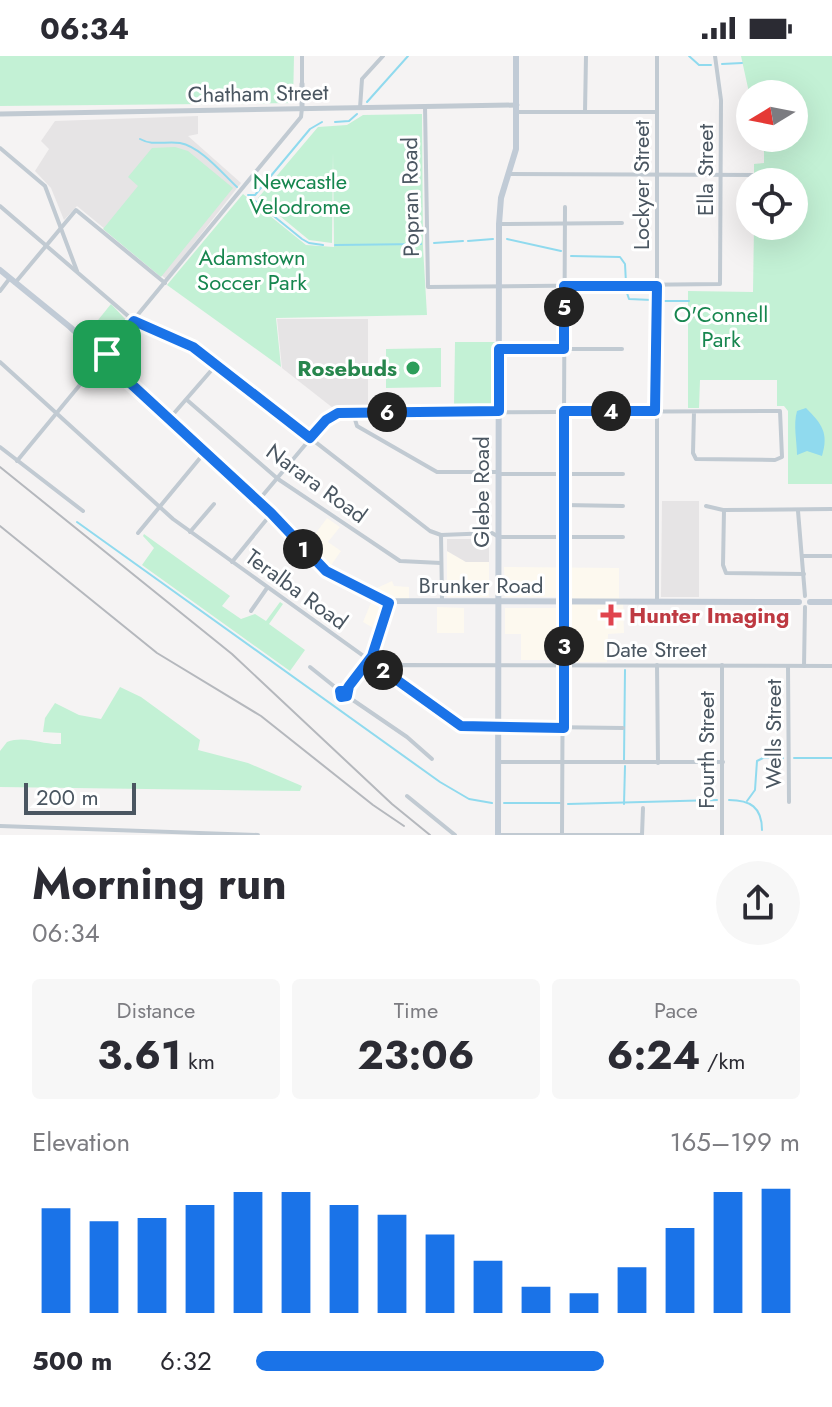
<!DOCTYPE html>
<meta charset="utf-8">
<style>
:root{--surface:#fff;--page:#f7f7f7;--text:#2b2b33;--muted:#7c7c81;--accent:#1a73e8}
body{margin:0;font-family:Jost,sans-serif;background:var(--page);color:var(--text);height:100vh;display:flex;flex-direction:column;font-size:30px;white-space:nowrap}
*{box-sizing:border-box;margin:0}
p{font-size:26px;color:var(--muted)}
.icon{flex:none;width:44px;height:44px;fill:none;stroke:currentColor;stroke-width:2;stroke-linecap:round;stroke-linejoin:round}
.map{position:relative;height:779px;overflow:hidden}
.panel{display:flex;flex-direction:column;background:var(--surface);flex:1}
.panel>*{flex:none}
.needle{width:52px;rotate:260deg}
.tools{position:absolute;left:736px;top:24px;display:grid;gap:16px}
.tools a{display:grid;place-items:center;width:72px;height:72px;border-radius:50%;background:var(--surface);box-shadow:0 8px 32px #0002;font-size:40px}
.scale{position:absolute;left:24px;bottom:20px;width:112px;box-sizing:border-box;padding-left:8px;border:4px solid #4a5661;border-top:0;font-size:22px;line-height:28px;white-space:nowrap;color:#4a5661;-webkit-text-stroke:6px #fff;paint-order:stroke}
.pin{position:absolute;display:grid;place-items:center;width:68px;height:68px;color:#fff;margin:-34px;border-radius:16px;box-shadow:0 4px 12px #0006}
.km{position:absolute;width:40px;height:40px;margin:-20px;border-radius:50%;background:#222;color:#fff;font-size:22px;line-height:40px;text-align:center}
.round{display:grid;place-items:center;flex:none;width:84px;height:84px;border-radius:42px;background:var(--page)}
.overview{display:flex;align-items:center;justify-content:space-between;height:136px;padding:0 32px}
h1{font-size:44px;font-weight:700;line-height:60px}
.metrics{display:grid;grid-template-columns:repeat(3,1fr);gap:12px;height:136px;padding:8px 32px}
.metrics div{display:grid;align-content:center;border-radius:8px;background:var(--page);text-align:center}
.metrics b{font-size:40px;font-weight:700}
.metrics small{font-size:22px;font-weight:400}
.metrics p{font-size:22px}
.chart{height:224px;padding:16px 32px}
.chart p{display:flex;justify-content:space-between}
.chart svg{width:100%;height:144px;margin-top:8px;stroke:var(--accent);stroke-width:6}
ul{padding:0 32px;list-style:none;font-size:26px}
li{display:grid;grid-template-columns:128px 96px 1fr;align-items:center;height:60px}
li i{height:20px;border-radius:10px;background:var(--accent)}
.status{display:flex;justify-content:space-between;align-items:center;height:56px;padding:0 40px;background:var(--surface);direction:ltr}
.status svg{height:22px;fill:currentColor}
.map>svg:first-child{display:block}
.commercial{fill:#fdf9ef}
.education{fill:#e6e4e5}
.green{fill:#c3f1d5}
.water{fill:#90daee}
.lines{fill:none;stroke-linecap:round;stroke-linejoin:round}
.stream{stroke:#90daee;stroke-width:2}
.minor{stroke:#c1cad2;stroke-width:4}
.tertiary{stroke:#c1cad2;stroke-width:5}
.secondary{stroke:#c1cbd6;stroke-width:6}
.rail{stroke:#b5b8bd;stroke-width:2}
.route-casing{stroke:#fff;stroke-width:16}
.route{stroke:#1a73e8;stroke-width:10}
.leisure-dot{fill:#2e9e5b;stroke:#fff;stroke-width:3}
.health-dot{fill:#e0444e;stroke:#fff;stroke-width:3}
.labels{text-anchor:middle;stroke-width:6;stroke-linejoin:round;paint-order:stroke}
.street-label{font-size:22px;fill:#4a5661;stroke:#fff}
.park-label{font-size:22px;fill:#17864f;stroke:#fff}
.leisure-label{font-size:22px;font-weight:bold;fill:#27864d;stroke:#fff;text-anchor:end}
.health-label{font-size:22px;font-weight:bold;fill:#be3a42;stroke:#fff;text-anchor:start}
</style>
<div class="status"><b>06:34</b><svg viewBox="0 0 49 12"><path d="M0 12V9h3v3zM5 12V6h3v6zM10 12V3h3v9zM15 12V0h3v12zM26 1h20v11H26zM47 4h2v5h-2z"/></svg></div>
<div class="map">
<svg width="832" height="779" viewBox="0 0 832 779">
<rect width="100%" height="100%" fill="#f5f3f3"/>
<g class="commercial">
<path d="M327,462L340,471L328,486L341,495L330,511L307,489Z"/>
<path d="M447,495L466,506H489V541H447Z"/>
<path d="M504,511L619,512V542L623,543L624,577L608,578L607,606H570L568,572L560,541H505Z"/>
<path d="M392,525L394,530L409,531V543H387L375,573L363,566L377,532Z"/>
<path d="M437,551L464,552V577H437Z"/>
<path d="M505,552H560V600L556,604H521V578H505Z"/>
</g>
<g class="education">
<path d="M198,60V78L188,80L241,127L166,223L77,150L64,164L51,132L35,115L49,93L41,85L55,65Z"/>
<path d="M277,263H368V351L333,352L282,312Z"/>
<path d="M662,445H699V541H661Z"/>
<path d="M447,483H489V506H466L447,495Z"/>
</g>
<g class="green">
<path d="M0,0H294L293,47L0,50Z"/>
<path d="M741,0H832V428H788V355L784,350H777V324H700L699,352H688V235L753,236L754,170H794V126H754V108L764,107V82H794V38H750V41Z"/>
<path d="M422,58L423,191L427,259L276,262L281,311L167,229L243,138L306,189L334,191L333,96L332,187L309,184L258,142L318,71L347,69L363,59Z"/>
<path d="M175,91L188,95L233,132L161,221L103,173L138,130L128,121L152,92Z"/>
<path d="M111,248L128,266L105,295L86,279Z"/>
<path d="M455,286H495L493,352L454,351Z"/>
<path d="M441,292V331L386,332V293Z"/>
<path d="M144,478L230,540L222,550L241,563L255,558L266,565L280,546L283,548L269,568L305,594L290,615L142,509L154,492L143,480Z"/>
<path d="M120,631L141,641L200,684L198,694L248,707L302,730L300,735L0,731V695L7,686C25,679 42,689 61,688V677L43,676L45,662L55,647L79,659L101,663Z"/>
</g>
<path class="water" d="M806,352C822,368 829,377 822,400L807,395L797,399C797,385 793,369 797,355Z"/>
<g class="lines">
<g class="stream">
<path d="M689,0L699,9H711"/>
<path d="M722,8L742,7"/>
<path d="M367,46L408,0"/>
<path d="M335,66L349,65L357,58"/>
<path d="M140,83C152,90 166,85 180,87C201,91 222,117 237,131"/>
<path d="M248,139H255L310,73L322,66"/>
<path d="M249,140L302,183L309,187L323,189"/>
<path d="M507,183L561,195"/>
<path d="M468,185L493,183"/>
<path d="M434,187L463,185"/>
<path d="M335,189L421,188"/>
<path d="M571,200L620,201L625,208L626,227"/>
<path d="M626,234L629,243L652,244"/>
<path d="M664,245H689"/>
<path d="M77,466L440,726L469,743L492,747"/>
<path d="M794,702H832"/>
<path d="M624,704L625,614"/>
<path d="M729,744C750,744 762,751 762,774"/>
<path d="M747,745L755,734L757,705L763,702H783"/>
<path d="M504,747H560"/>
<path d="M568,748L717,744"/>
<path d="M624,748L625,710"/>
</g>
<g class="minor">
<path d="M302,0V28"/>
<path d="M657,0V546"/>
<path d="M425,50L428,231L720,228L721,44L715,0"/>
<path d="M360,52L362,23L383,0"/>
<path d="M517,56H657"/>
<path d="M585,56L586,0"/>
<path d="M0,92L45,130L77,215"/>
<path d="M509,118L758,119"/>
<path d="M0,150L134,265L193,291L430,475L441,479L492,477L499,481H623"/>
<path d="M499,168L622,167"/>
<path d="M15,227L76,154L165,227"/>
<path d="M0,235L10,222"/>
<path d="M499,293H622"/>
<path d="M0,306L173,463L461,670L623,672"/>
<path d="M187,344L278,423L400,505L441,507"/>
<path d="M353,357L357,370L437,416H499"/>
<path d="M169,363L216,309"/>
<path d="M0,391L83,455"/>
<path d="M17,405L301,61L302,52"/>
<path d="M499,418H623"/>
<path d="M258,445L326,364L338,357L780,355L782,401L775,404L696,403L693,397L694,356"/>
<path d="M564,449L623,450"/>
<path d="M706,450L723,454"/>
<path d="M798,455L805,540"/>
<path d="M190,476L214,448"/>
<path d="M138,477L205,396"/>
<path d="M441,479L442,544"/>
<path d="M802,500H831"/>
<path d="M232,506L271,458"/>
<path d="M804,518L726,517L723,509L724,454L832,453"/>
<path d="M251,555L267,532"/>
<path d="M657,609L658,707"/>
<path d="M722,609V779"/>
<path d="M788,610L789,746"/>
<path d="M804,610L805,551"/>
<path d="M310,611L340,635L341,641L346,640V635H340"/>
<path d="M388,617L393,610L400,609L832,610"/>
<path d="M346,635L372,600L389,547"/>
<path d="M347,640L407,681L432,703"/>
<path d="M498,706H723"/>
<path d="M407,740L455,779"/>
<path d="M0,770L258,779"/>
<path d="M498,779H640"/>
<path d="M562,779L565,151"/>
<path d="M642,779L643,752"/>
</g>
<g class="tertiary">
<path d="M302,52V28"/>
<path d="M0,58L517,49"/>
</g>
<g class="secondary">
<path d="M0,214L70,271L258,445L319,509L382,545L799,546"/>
<path d="M810,546H832"/>
<path d="M498,779L499,168L501,142L516,93V0"/>
</g>
<g class="rail">
<path d="M0,411L232,598L392,748L430,779"/>
<path d="M0,470L157,597L261,660L373,749L404,770"/>
</g>
</g>
<g class="lines">
<defs>
<path id="route" d="M107,298L103,302L271,457L326,515L389,547L372,600L349,630L346,635H340L341,641L347,640L349,630L369,604L461,670L564,672V355H655L657,230H564V293H499V355L338,357L326,364L310,382L193,291L134,265L107,298"/>
</defs>
<use href="#route" class="route-casing"/>
<use href="#route" class="route"/>
</g>
<circle class="leisure-dot" cx="413" cy="312" r="8"/>
<path class="health-dot" d="M607 547h8v8h8v8h-8v8h-8v-8h-8v-8h8z"/>
<g class="labels">
<g class="street-label">
<text transform="translate(258 37) rotate(-1)" y="8">Chatham Street</text>
<text transform="translate(705 114) rotate(-90)" y="8">Ella Street</text>
<text transform="translate(641 129) rotate(-90)" y="8">Lockyer Street</text>
<text transform="translate(410 141) rotate(-91)" y="8">Popran Road</text>
<text transform="translate(317 427) rotate(36)" y="8">Narara Road</text>
<text transform="translate(481 436) rotate(-90)" y="8">Glebe Road</text>
<text x="481" y="537">Brunker Road</text>
<text transform="translate(297 533) rotate(36)" y="8">Teralba Road</text>
<text x="656" y="601">Date Street</text>
<text transform="translate(773 678) rotate(-90)" y="8">Wells Street</text>
<text transform="translate(706 694) rotate(-90)" y="8">Fourth Street</text>
</g>
<g class="park-label">
<text x="300" y="133">Newcastle<tspan x="300" dy="25">Velodrome</tspan></text>
<text x="252" y="209">Adamstown<tspan x="252" dy="25">Soccer Park</tspan></text>
<text x="721" y="266">O'Connell<tspan x="721" dy="25">Park</tspan></text>
</g>
<g class="leisure-label">
<text x="397" y="320">Rosebuds</text>
</g>
<g class="health-label">
<text x="629" y="567">Hunter Imaging</text>
</g>
</g>
</svg>
<div class="tools">
<a><svg class="needle" viewBox="-14 -14 28 28"><path d="M0-13l5 13h-10z" fill="#e53935"/><path d="M0 13l5-13h-10z" fill="#7c7c81"/></svg></a>
<a><svg class="icon" aria-label="locate" viewBox="0 0 24 24"><circle cx="12" cy="12" r="6"/><path d="M12 2v4M12 18v4M2 12h4M18 12h4"/></svg></a>
</div>
<div class="scale">200 m</div>
<div class="pin" style="left:107px;top:298px;background:#1e9e55"><svg class="icon" aria-label="arrive" viewBox="0 0 24 24"><path d="M6 21V4h12l-3 4 3 4H6"/></svg></div>
<b class="km" style="left:303px;top:493px">1</b>
<b class="km" style="left:383px;top:614px">2</b>
<b class="km" style="left:564px;top:590px">3</b>
<b class="km" style="left:611px;top:355px">4</b>
<b class="km" style="left:564px;top:251px">5</b>
<b class="km" style="left:387px;top:356px">6</b>
</div>
<section class="panel">
<div class="overview"><div><h1>Morning run</h1><p>06:34</p></div><a class="round"><svg class="icon" aria-label="share" viewBox="0 0 24 24"><path d="M12 15V3M7 8l5-5 5 5M5 13v7h14v-7"/></svg></a></div>
<div class="metrics">
<div><p>Distance</p><b>3.61<small> km</small></b></div>
<div><p>Time</p><b>23:06</b></div>
<div><p>Pace</p><b>6:24<small> /km</small></b></div>
</div>
<div class="chart"><p><span>Elevation</span>165–199 m</p>
<svg viewBox="0 0 160 44" preserveAspectRatio="none"><path d="M5 44V12M15 44V16M25 44V15M35 44V11M45 44V7M55 44V7M65 44V11M75 44V14M85 44V20M95 44V28M105 44V36M115 44V38M125 44V30M135 44V18M145 44V7M155 44V6"/></svg>
</div>
<ul>
<li><b>500 m</b>6:32<i style="width:64%"></i></li>
</ul>
</section>
